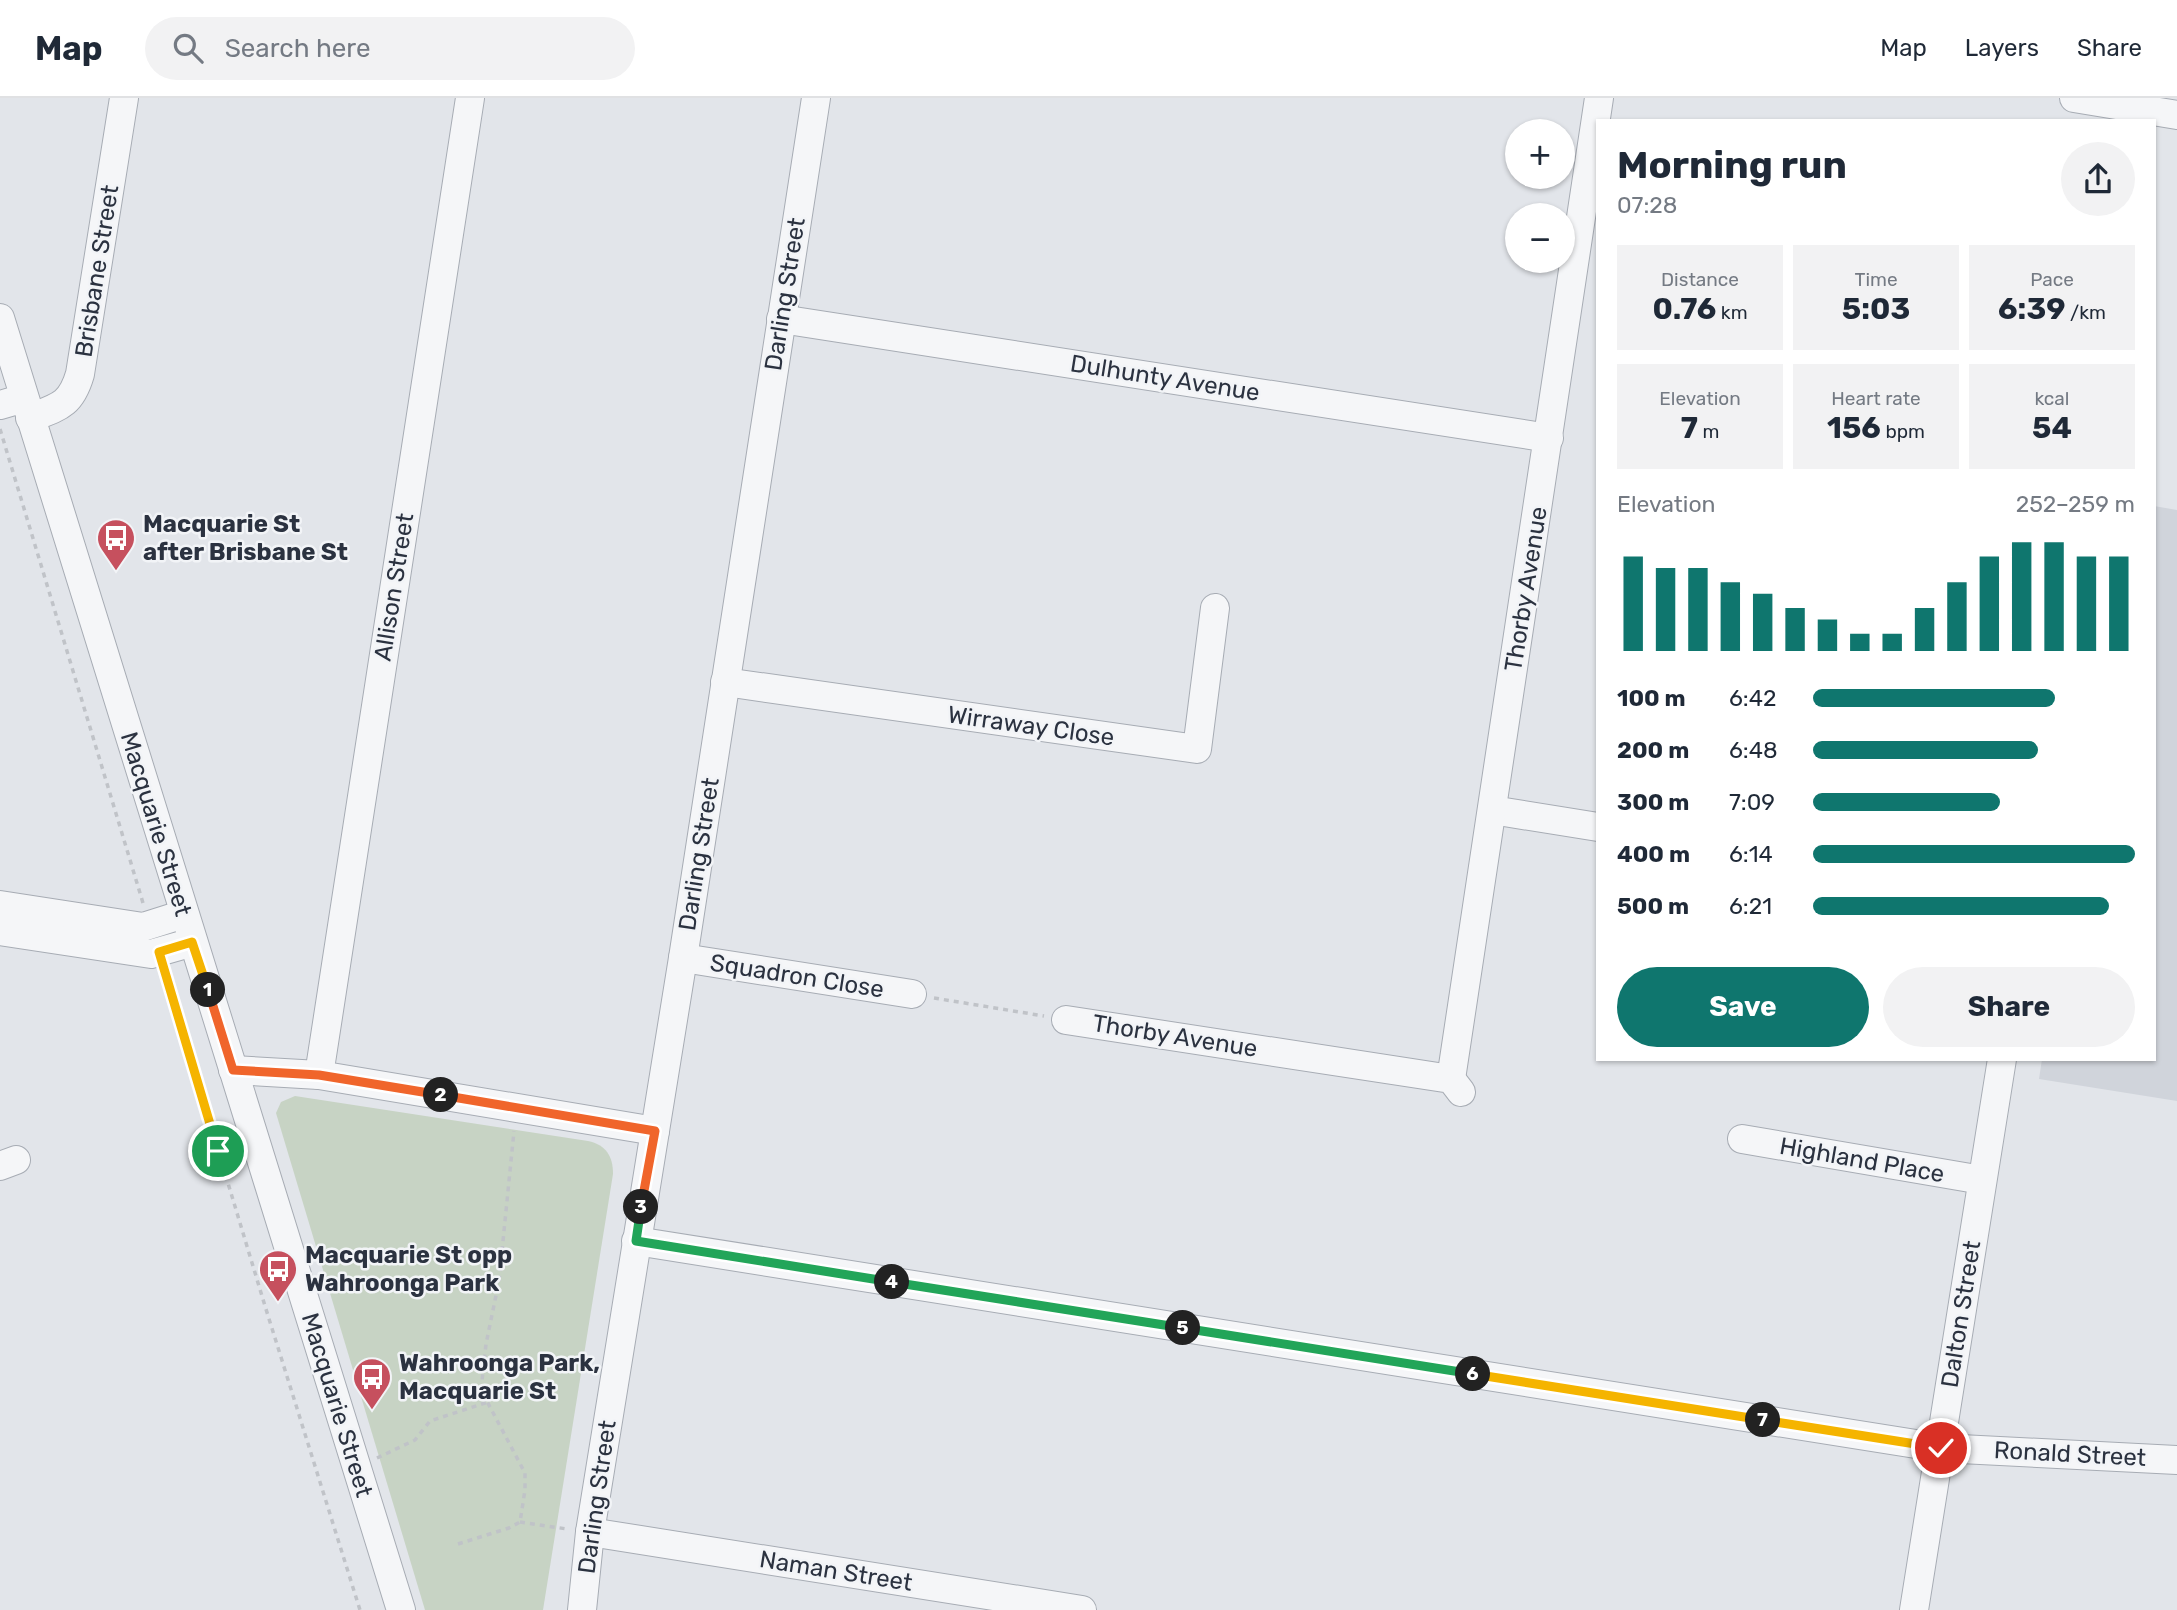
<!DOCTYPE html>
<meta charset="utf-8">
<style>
:root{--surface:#fff;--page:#f2f2f3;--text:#1f2937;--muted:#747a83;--line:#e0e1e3;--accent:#0f766e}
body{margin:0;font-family:Rubik,sans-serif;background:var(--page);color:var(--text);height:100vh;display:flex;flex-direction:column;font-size:26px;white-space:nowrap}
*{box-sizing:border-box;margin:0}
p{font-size:23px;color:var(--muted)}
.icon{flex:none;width:38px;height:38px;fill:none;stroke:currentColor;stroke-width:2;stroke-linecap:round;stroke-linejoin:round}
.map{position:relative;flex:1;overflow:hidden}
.panel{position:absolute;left:1596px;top:21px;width:560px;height:942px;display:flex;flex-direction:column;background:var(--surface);border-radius:0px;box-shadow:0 2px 5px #0004}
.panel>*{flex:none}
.tools{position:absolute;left:1505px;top:21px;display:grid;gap:14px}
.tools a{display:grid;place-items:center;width:70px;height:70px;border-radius:50%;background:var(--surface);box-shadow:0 2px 5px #0004;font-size:35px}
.pin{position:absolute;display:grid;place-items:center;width:60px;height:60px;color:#fff;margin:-30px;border:4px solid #fff;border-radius:50%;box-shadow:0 2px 7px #0007}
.km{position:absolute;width:35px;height:35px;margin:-18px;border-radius:50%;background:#222;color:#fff;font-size:19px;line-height:35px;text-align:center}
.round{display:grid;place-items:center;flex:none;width:74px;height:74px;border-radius:37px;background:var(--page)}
.headline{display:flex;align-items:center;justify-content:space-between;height:119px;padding:0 21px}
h1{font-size:38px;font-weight:700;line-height:52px}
.figures{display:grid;grid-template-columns:repeat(3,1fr);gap:10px;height:119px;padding:7px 21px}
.figures div{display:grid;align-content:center;border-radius:0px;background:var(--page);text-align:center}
.figures b{font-size:30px;font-weight:700}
.figures small{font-size:19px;font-weight:400}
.figures p{font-size:19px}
.chart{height:196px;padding:14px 21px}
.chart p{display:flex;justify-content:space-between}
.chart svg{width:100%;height:126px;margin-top:7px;stroke:var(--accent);stroke-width:6}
.cta{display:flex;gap:14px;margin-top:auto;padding:14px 21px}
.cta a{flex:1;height:80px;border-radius:42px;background:var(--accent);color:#fff;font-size:28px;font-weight:700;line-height:80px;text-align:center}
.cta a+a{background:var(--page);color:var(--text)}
ul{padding:0 21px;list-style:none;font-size:23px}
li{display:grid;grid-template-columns:112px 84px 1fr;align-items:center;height:52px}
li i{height:18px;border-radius:9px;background:var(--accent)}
header{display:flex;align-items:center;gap:42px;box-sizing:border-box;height:98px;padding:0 35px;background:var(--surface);border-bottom:2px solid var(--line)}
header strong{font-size:33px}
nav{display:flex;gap:38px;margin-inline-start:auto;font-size:24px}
.search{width:490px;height:63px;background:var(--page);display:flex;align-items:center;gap:18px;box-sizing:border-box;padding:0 24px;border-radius:38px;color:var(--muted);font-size:26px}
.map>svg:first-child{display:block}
.built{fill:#d0d4db}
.green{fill:#c7d3c4}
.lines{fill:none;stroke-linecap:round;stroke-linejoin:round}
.minor-casing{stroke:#a7acb4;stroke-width:30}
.path{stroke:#c0c3c8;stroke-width:3.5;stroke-dasharray:5 5;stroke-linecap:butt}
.minor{stroke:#f5f6f8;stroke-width:28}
.split-1-casing{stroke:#fff;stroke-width:14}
.split-2-casing{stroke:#fff;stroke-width:14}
.split-3-casing{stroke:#fff;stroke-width:14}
.split-4-casing{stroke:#fff;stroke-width:14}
.split-5-casing{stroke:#fff;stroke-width:14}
.split-6-casing{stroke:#fff;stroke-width:14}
.split-7-casing{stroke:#fff;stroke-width:14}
.split-8-casing{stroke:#fff;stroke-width:14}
.split-1{stroke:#f5b400;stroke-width:9}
.split-2{stroke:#f0652b;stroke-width:9}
.split-3{stroke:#f0652b;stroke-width:9}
.split-4{stroke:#22a559;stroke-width:9}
.split-5{stroke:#22a559;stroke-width:9}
.split-6{stroke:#22a559;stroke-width:9}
.split-7{stroke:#f5b400;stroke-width:9}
.split-8{stroke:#f5b400;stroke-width:9}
.labels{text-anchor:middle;stroke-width:5;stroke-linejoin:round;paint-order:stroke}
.street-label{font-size:24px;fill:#2b3240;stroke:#f2f4f7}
.poi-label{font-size:24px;font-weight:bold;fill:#2b3240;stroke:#f2f4f7;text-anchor:start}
</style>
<header>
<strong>Map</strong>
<div class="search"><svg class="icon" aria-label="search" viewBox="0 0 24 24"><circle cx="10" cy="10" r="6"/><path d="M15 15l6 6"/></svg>Search here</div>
<nav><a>Map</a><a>Layers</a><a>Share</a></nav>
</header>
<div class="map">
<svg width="2177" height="1512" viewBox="0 0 2177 1512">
<rect width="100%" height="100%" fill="#e2e5ea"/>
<path class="built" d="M2154,408L2177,412V1003L2039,981L2042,961H2154Z"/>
<path class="green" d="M295,998L588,1043C606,1047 613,1058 613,1076L543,1512H425L276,1015L281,1004Z"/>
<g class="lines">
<defs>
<g id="minor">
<path d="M2074,0L2177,17"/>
<path d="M0,220L401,1512"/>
<path d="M781,221L1549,340"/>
<path d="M0,307L24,300"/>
<path d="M30,320C59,309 71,307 80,276L124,0"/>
<path d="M725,584L1197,651L1215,510"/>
<path d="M1492,712L1598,729"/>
<path d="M0,807L143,829L184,816"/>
<path d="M0,833L151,856L193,844"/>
<path d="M683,860L912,896"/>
<path d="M1066,922L1451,981L1461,994"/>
<path d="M233,972L319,977L655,1033"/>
<path d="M319,977L470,0"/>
<path d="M1451,981L1599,0"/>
<path d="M1742,1041L1982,1082"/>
<path d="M0,1068L16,1062"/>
<path d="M636,1143L1941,1350L2177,1362"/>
<path d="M590,1434L1082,1512"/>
<path d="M582,1512L590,1434L683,860L816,0"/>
<path d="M1914,1512L2002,961"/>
</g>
</defs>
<use href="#minor" class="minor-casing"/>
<g class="path">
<path d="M0,331L143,805"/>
<path d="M165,876L265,1208L360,1512"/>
<path d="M934,900L1044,918"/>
<path d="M377,1360L415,1342L430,1323L488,1304"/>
<path d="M520,1424L567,1431"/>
<path d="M458,1446L509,1430L520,1424L525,1392V1375L481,1292L486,1246L499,1183L514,1033"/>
</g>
<use href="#minor" class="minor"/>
</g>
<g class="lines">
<defs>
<path id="split-1" d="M208,892L192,844L159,854L218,1053"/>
<path id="split-2" d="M208,892L233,972L319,977L441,997"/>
<path id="split-3" d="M441,997L655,1033L641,1109"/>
<path id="split-4" d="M641,1109L636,1143L892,1184"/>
<path id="split-5" d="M892,1184L1183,1230"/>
<path id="split-6" d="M1183,1230L1473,1276"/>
<path id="split-7" d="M1473,1276L1763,1322"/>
<path id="split-8" d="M1763,1322L1941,1350"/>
</defs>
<use href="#split-1" class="split-1-casing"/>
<use href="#split-2" class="split-2-casing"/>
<use href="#split-3" class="split-3-casing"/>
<use href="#split-4" class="split-4-casing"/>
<use href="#split-5" class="split-5-casing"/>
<use href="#split-6" class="split-6-casing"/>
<use href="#split-7" class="split-7-casing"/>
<use href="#split-8" class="split-8-casing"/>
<use href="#split-1" class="split-1"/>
<use href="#split-2" class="split-2"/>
<use href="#split-3" class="split-3"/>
<use href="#split-4" class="split-4"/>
<use href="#split-5" class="split-5"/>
<use href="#split-6" class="split-6"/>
<use href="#split-7" class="split-7"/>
<use href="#split-8" class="split-8"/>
</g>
<defs>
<symbol id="bus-pin" viewBox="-11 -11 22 30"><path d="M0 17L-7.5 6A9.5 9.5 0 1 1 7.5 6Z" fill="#c6505e" stroke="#f2f4f7"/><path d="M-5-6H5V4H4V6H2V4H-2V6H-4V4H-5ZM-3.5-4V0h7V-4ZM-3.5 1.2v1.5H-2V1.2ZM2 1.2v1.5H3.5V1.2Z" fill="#fff"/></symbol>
</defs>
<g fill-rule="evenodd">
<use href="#bus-pin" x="94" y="418" width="44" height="60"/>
<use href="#bus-pin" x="256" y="1149" width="44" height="60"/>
<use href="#bus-pin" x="350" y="1257" width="44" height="60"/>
</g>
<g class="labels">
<g class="street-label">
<text transform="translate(97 173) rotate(-81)" y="8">Brisbane Street</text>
<text transform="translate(785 196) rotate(-81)" y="8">Darling Street</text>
<text transform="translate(1165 280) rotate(9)" y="8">Dulhunty Avenue</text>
<text transform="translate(394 489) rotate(-81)" y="8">Allison Street</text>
<text transform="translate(1526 491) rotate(-81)" y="8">Thorby Avenue</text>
<text transform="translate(1031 628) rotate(8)" y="8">Wirraway Close</text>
<text transform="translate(156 726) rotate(73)" y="8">Macquarie Street</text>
<text transform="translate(699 756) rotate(-81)" y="8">Darling Street</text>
<text transform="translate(797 878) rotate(9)" y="8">Squadron Close</text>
<text transform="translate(1175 938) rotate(9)" y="8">Thorby Avenue</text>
<text transform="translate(1862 1062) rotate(10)" y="8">Highland Place</text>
<text transform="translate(1961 1216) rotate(-81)" y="8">Dalton Street</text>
<text transform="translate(337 1307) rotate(73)" y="8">Macquarie Street</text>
<text transform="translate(2070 1356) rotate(3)" y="8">Ronald Street</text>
<text transform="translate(597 1399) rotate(-82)" y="8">Darling Street</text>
<text transform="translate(836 1473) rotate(9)" y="8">Naman Street</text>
</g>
<g class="poi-label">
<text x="143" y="434">Macquarie St<tspan x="143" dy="28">after Brisbane St</tspan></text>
<text x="305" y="1165">Macquarie St opp<tspan x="305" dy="28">Wahroonga Park</tspan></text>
<text x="399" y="1273">Wahroonga Park,<tspan x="399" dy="28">Macquarie St</tspan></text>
</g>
</g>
</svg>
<div class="tools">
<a>+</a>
<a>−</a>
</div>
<div class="pin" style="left:218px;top:1053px;background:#1e9e55"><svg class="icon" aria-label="arrive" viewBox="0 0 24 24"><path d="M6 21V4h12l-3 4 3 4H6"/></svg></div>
<div class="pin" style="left:1941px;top:1350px;background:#d93025"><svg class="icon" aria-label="check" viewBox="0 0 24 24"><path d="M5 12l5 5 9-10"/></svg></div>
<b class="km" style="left:208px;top:892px">1</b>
<b class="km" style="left:441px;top:997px">2</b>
<b class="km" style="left:641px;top:1109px">3</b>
<b class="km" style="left:892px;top:1184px">4</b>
<b class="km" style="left:1183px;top:1230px">5</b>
<b class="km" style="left:1473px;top:1276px">6</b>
<b class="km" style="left:1763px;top:1322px">7</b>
<section class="panel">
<div class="headline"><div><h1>Morning run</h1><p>07:28</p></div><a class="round"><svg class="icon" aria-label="share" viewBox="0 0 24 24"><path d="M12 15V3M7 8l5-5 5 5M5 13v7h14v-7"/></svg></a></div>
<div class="figures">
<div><p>Distance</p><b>0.76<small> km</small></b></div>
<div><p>Time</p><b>5:03</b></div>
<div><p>Pace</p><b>6:39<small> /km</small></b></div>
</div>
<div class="figures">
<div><p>Elevation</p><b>7<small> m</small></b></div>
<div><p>Heart rate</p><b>156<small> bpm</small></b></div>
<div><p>kcal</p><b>54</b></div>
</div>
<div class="chart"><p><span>Elevation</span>252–259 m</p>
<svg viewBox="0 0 160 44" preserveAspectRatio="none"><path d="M5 44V11M15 44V15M25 44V15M35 44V20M45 44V24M55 44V29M65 44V33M75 44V38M85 44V38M95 44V29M105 44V20M115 44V11M125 44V6M135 44V6M145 44V11M155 44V11"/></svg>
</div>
<ul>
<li><b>100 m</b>6:42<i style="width:75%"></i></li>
<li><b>200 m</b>6:48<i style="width:70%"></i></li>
<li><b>300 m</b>7:09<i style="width:58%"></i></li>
<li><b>400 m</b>6:14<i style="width:100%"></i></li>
<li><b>500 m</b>6:21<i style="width:92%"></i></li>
</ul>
<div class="cta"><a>Save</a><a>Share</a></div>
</section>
</div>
